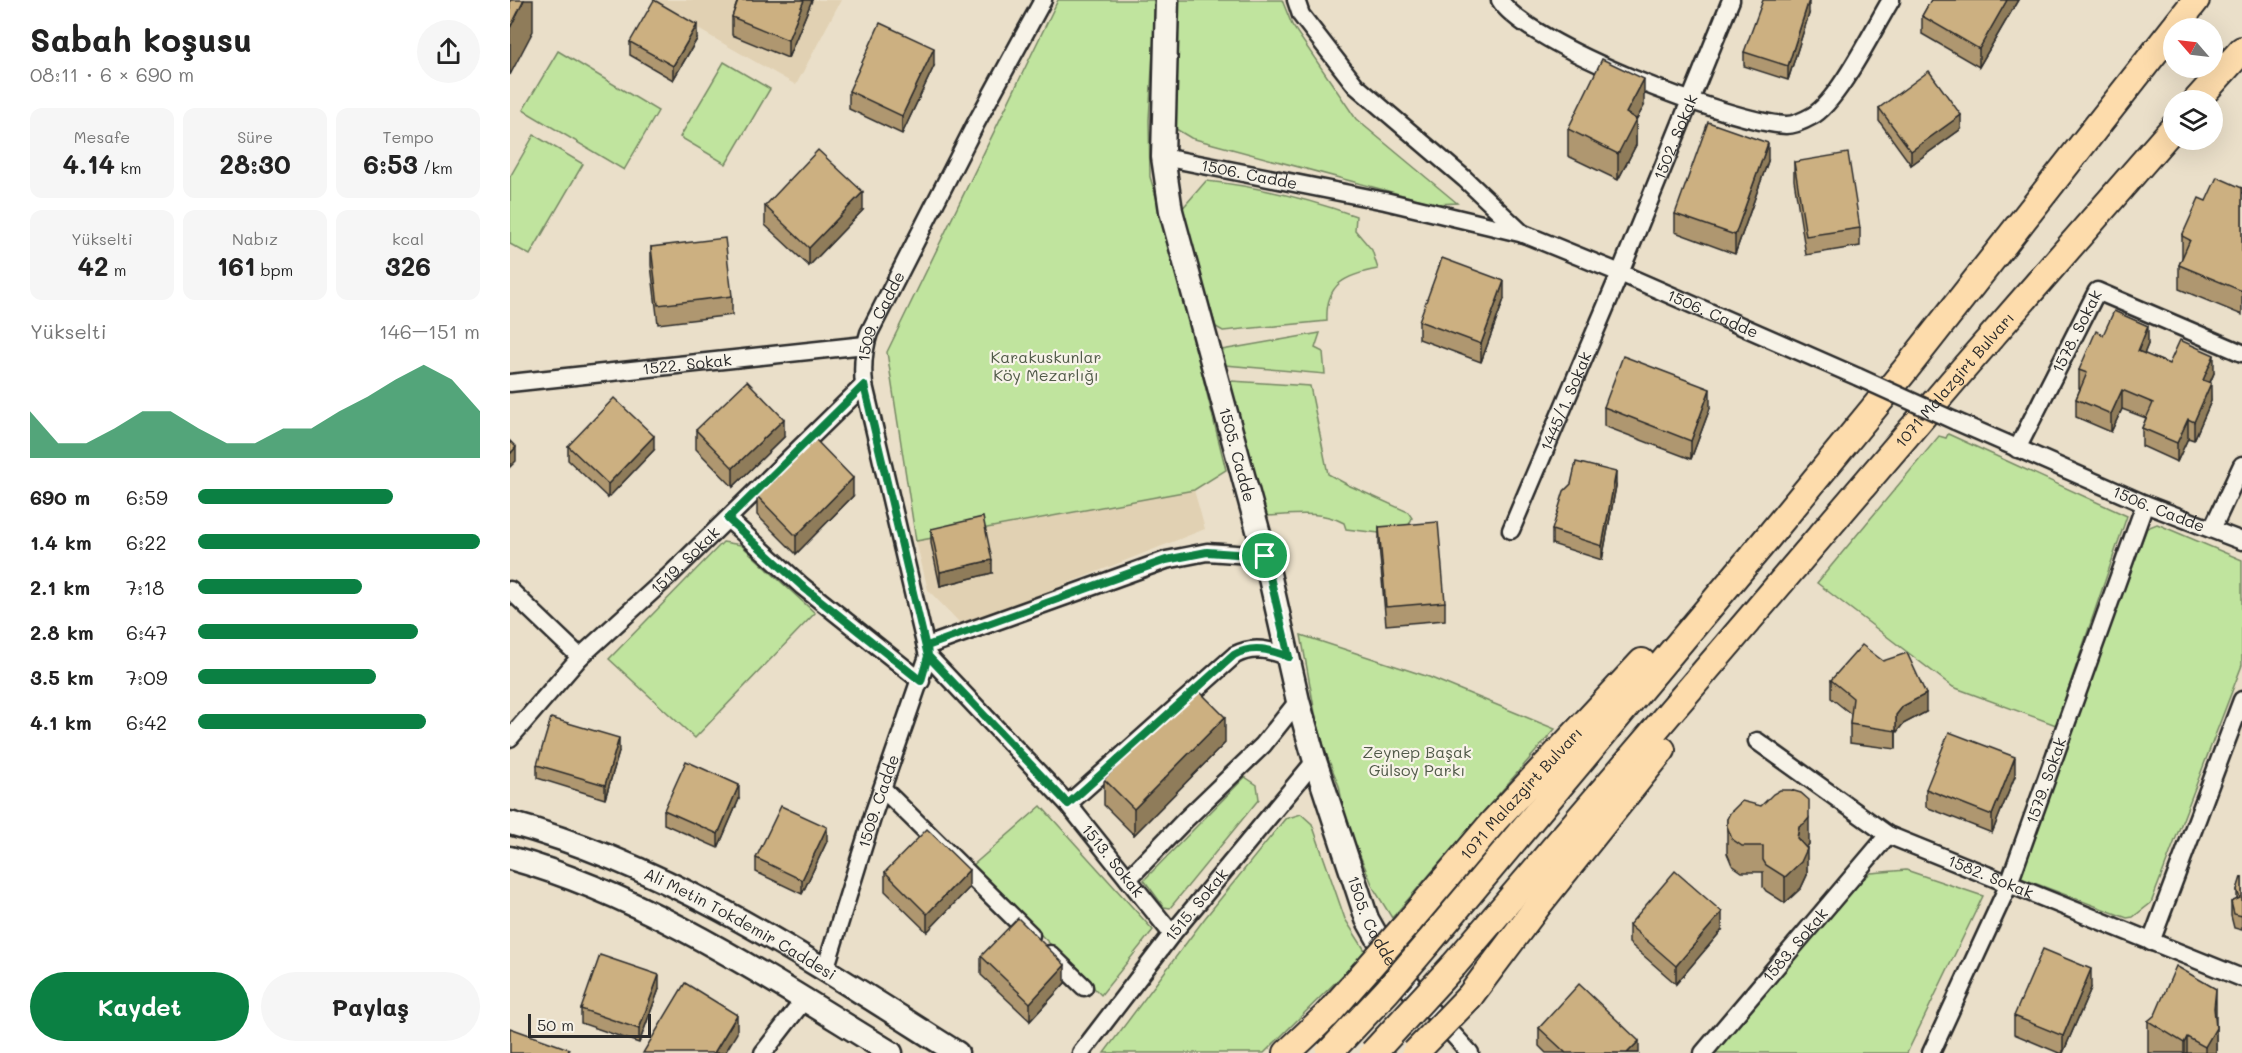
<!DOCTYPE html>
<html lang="tr">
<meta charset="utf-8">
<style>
:root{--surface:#fff;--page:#f6f6f6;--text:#222;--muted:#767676;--accent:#0b8043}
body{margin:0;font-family:Mali,sans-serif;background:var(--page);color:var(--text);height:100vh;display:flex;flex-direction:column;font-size:22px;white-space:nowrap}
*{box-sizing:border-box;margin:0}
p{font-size:20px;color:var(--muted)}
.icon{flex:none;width:33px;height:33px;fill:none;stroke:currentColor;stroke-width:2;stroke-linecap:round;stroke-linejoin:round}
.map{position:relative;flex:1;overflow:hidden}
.panel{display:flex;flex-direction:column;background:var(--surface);width:510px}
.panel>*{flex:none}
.needle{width:39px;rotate:298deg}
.buttons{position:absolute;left:1653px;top:18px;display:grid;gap:12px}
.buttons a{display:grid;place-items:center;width:60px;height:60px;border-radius:50%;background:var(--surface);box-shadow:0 6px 24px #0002;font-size:30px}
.scale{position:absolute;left:18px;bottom:15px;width:123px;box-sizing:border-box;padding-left:6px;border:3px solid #2b2b2b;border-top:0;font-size:16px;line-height:21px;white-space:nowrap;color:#2b2b2b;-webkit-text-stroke:4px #f7f3e8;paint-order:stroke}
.pin{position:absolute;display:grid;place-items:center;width:51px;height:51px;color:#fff;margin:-26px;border:3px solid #fff;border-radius:50%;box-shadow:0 2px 6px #0007}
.round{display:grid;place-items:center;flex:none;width:63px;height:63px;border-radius:32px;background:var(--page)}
.headline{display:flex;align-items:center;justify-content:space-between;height:102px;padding:0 30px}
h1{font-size:33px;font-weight:700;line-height:45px}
.figures{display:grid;grid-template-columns:repeat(3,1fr);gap:9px;height:102px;padding:6px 30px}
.figures div{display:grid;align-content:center;border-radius:12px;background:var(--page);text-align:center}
.figures b{font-size:26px;font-weight:700}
.figures small{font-size:16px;font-weight:400}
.figures p{font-size:16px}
.chart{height:168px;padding:12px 30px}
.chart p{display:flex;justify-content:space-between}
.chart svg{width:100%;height:108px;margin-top:6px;fill:var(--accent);opacity:.7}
.action{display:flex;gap:12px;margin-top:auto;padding:12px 30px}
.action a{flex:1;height:69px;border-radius:36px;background:var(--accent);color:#fff;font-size:24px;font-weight:700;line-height:69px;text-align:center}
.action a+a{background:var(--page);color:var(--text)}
ul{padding:0 30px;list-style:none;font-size:20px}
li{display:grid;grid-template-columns:96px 72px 1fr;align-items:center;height:45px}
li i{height:15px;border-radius:8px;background:var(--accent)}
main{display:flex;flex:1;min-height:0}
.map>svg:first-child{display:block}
.built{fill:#e1d1b3}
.green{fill:#c0e49e;stroke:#768864;stroke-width:1.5}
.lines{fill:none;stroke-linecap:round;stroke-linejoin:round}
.street-casing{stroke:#2b2b2b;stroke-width:21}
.secondary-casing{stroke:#2b2b2b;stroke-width:27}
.primary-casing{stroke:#2b2b2b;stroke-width:30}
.street{stroke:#f7f3e8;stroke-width:16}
.secondary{stroke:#f7f3e8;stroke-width:22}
.primary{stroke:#fddcac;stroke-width:26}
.street-bridge-casing{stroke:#2b2b2b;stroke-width:21;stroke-linecap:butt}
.primary-bridge-casing{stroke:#2b2b2b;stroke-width:30;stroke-linecap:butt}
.street-bridge{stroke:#f7f3e8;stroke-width:16}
.primary-bridge{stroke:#fddcac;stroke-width:26}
.wall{fill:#af976f;stroke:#2b2b2b;stroke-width:1.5}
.shaded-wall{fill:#8f7b5a;stroke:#2b2b2b;stroke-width:1.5}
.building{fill:#ccb081;stroke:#2b2b2b;stroke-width:1.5}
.route-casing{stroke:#fff;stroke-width:12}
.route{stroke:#0b8043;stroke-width:8}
.labels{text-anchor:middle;stroke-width:4.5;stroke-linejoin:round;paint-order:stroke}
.street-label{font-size:16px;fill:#2b2b2b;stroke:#f7f3e8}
.park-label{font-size:16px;fill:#505948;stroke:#f7f3e8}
</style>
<main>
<section class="panel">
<div class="headline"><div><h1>Sabah koşusu</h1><p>08:11 · 6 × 690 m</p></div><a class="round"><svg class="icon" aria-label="share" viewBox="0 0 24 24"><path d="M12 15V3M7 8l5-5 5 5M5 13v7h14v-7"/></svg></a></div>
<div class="figures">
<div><p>Mesafe</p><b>4.14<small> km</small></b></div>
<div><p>Süre</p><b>28:30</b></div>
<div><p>Tempo</p><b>6:53<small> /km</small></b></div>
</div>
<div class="figures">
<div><p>Yükselti</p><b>42<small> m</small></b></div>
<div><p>Nabız</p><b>161<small> bpm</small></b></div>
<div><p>kcal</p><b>326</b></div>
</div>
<div class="chart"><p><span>Yükselti</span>146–151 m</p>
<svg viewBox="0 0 160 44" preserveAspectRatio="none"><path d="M0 44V25L10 38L20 38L30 32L40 25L50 25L60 32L70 38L80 38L90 32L100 32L110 25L120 19L130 12L140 6L150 12L160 25V44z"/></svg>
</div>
<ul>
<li><b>690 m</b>6:59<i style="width:69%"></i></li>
<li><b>1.4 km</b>6:22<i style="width:100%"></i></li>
<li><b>2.1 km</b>7:18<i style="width:58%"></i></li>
<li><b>2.8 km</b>6:47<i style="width:78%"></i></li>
<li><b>3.5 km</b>7:09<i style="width:63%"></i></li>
<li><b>4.1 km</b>6:42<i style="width:81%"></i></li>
</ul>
<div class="action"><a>Kaydet</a><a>Paylaş</a></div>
</section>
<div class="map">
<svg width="1732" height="1053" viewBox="0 0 1732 1053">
<rect width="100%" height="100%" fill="#eadfc9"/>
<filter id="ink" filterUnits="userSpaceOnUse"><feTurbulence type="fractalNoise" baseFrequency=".0167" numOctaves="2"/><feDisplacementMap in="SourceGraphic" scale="12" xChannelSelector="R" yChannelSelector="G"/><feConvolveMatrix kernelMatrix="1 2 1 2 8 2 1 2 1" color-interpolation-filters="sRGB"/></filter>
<g filter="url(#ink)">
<g class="built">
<path d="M147,0H331L286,85L146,5Z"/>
<path d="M684,490L695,529L452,625L418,590L406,541Z"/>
</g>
<g class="green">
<path d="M548,0H646L639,120L640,177L657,233L716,470L684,490L406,541L377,352Z"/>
<path d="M667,0H772L782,25L846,119L947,203L926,204L681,138L661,126Z"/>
<path d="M48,51L148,111L114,170L13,110Z"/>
<path d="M214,62L260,89L216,164L170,137Z"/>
<path d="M24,135L73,164L20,255L0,244V177Z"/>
<path d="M696,181C748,186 797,199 846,216L845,230L862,250L868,269C836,275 815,283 817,321L713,331L706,327L671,210Z"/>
<path d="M810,333L805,348L813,352L815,374L715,365L710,357L712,350Z"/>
<path d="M721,381L800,386L818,474L838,485L898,512L902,518L894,536L836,529L834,523C810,510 783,515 757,516L750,508L726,424Z"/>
<path d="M1438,434L1617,516L1546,725L1443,687L1307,583L1429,436L1436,438Z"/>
<path d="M1647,524L1732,560V665L1641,903L1623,917L1617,918L1511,878L1508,875L1637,528Z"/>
<path d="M213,542L231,545L305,613L185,738L99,659Z"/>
<path d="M791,635L919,677L1045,729L882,918L864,889L836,822L829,786L815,751L805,713Z"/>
<path d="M735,777L747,785L749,799L660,908L654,907L634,880Z"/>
<path d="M531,806L643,930L591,995L462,866Z"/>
<path d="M791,814L802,824L835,919L856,952L754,1053H594L695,918L775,819Z"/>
<path d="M1396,870L1473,896L1397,1053H1203L1351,881L1361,873Z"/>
</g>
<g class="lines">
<defs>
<g id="street">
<path d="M786,0L791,15L846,86L955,179L1013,234"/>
<path d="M990,0C1016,45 1223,123 1276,125C1284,125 1295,120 1302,116C1328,102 1364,28 1381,0"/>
<path id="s1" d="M653,157L875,201L1014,234L1110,273L1348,377"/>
<path id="s2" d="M0,383L355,345"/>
<path id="s3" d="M1445,421L1635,504L1732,541"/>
<path id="s4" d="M1507,449L1587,291L1732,353"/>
<path d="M218,519L292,586L411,681"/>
<path d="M1702,529L1732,465"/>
<path id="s5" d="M1001,530L1110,273L1221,0"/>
<path d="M0,590L70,657"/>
<path d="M417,646L656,560L697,552L755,556"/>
<path id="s6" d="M418,656L558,804L662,934"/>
<path id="s7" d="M0,738L70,657L160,575L354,385"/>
<path id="s8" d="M1247,741L1378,835L1732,978"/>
<path d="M373,789L521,935"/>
<path d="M558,804L725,655C743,645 760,650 779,657"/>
<path d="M618,879L675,820L753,745L788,701"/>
<path d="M1641,942L1732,700"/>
<path d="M540,954L574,987"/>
<path id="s9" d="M315,970L364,812L418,656L354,385C352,366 353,351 359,333L465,125L533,0"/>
<path d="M906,994L960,1053"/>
<path d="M253,1053L294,1000"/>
<path id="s10" d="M571,1053L662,934L805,761"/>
<path id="s11" d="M1193,1053L1378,835"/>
<path id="s12" d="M1421,1053L1498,886L1635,504"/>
</g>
<g id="secondary">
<path id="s13" d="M657,0L653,157L661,211L755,556L788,701L805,761L857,919L880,960L906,994"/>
<path id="s14" d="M0,823C163,867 306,964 447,1053"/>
<path d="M0,858C139,897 260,979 381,1053"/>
</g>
<g id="primary">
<path d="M1687,100L1732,50"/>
<path id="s15" d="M898,923L984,821L1132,662"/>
<path d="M918,943L1254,542L1396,369L1686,0"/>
<path id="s16" d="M944,965L1448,375L1664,127"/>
<path d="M960,996L1029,904L1152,750"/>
<path d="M777,1053L817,1015"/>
</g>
</defs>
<use href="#street" class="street-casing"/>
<use href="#secondary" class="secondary-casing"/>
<use href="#primary" class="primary-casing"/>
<use href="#street" class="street"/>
<use href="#secondary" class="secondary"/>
<use href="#primary" class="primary"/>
<defs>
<path id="street-bridge" d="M1348,377L1445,421"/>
<g id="primary-bridge">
<path d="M817,1015L898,923"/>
<path d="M819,1053L877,991L918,943"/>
<path d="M863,1053L944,965"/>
<path d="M905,1053L960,996"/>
</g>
</defs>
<use href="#street-bridge" class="street-bridge-casing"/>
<use href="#primary-bridge" class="primary-bridge-casing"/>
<use href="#street-bridge" class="street-bridge"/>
<use href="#primary-bridge" class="primary-bridge"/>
</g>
<g class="wall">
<path d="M228,0H302L278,58L222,35V17Z"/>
<path d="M1421,0H1508L1469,67L1412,34V16Z"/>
<path d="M1299,14L1278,80L1234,66V52Z"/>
<path d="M187,39L163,80L120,55V42Z"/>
<path d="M424,66L392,134L339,109V91Z"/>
<path d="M1134,106L1126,120V145L1108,180L1058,156V129Z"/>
<path d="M1369,108L1451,129L1401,165L1369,121Z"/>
<path d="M1258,161L1225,254L1165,232V214Z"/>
<path d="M1284,162L1350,228V246L1296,255L1284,180Z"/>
<path d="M1732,188V315L1669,289V265L1672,258V236L1696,201Z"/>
<path d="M255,206L353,210L299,266L255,225Z"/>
<path d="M141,247L222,296V315L148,324L141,265Z"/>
<path d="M994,299L971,362L909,339V321Z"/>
<path d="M1593,335L1638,344L1634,354L1659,364L1704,373L1700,383L1701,401L1684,440L1678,438L1667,462L1632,446V428L1636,418L1612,409L1601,432L1566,417V399L1570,389L1569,388V370Z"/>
<path d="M1094,407L1200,408L1181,459L1094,426Z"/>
<path d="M186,430L274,437L223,487L186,449Z"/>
<path d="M58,446L144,450L98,498L58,460Z"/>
<path d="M1106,486L1092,560L1042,544V530Z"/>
<path d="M247,496H343L286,554L247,515Z"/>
<path d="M869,527L935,602V620L876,625L869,545Z"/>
<path d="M421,529L482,573L430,586L421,543Z"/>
<path d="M1321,680L1416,712L1393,724L1386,733V749L1340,743V724L1341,714L1321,698Z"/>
<path d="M715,743L624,835L594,805V779Z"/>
<path d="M109,752L95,799L27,778V765Z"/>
<path d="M1505,776L1482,833L1416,807V789Z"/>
<path d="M229,799L208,848L154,824V810Z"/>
<path d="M1251,806L1299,844L1296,848L1297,875L1291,888L1275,903L1256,891L1253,887V872H1232L1222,865L1217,853V819Z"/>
<path d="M317,841L292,894L246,872V858Z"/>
<path d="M375,872L459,888L417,932L375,891Z"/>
<path d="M1732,877V930L1724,928L1721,916V902L1727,900V890Z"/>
<path d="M1119,925L1212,930L1166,984L1119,943Z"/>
<path d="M471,956L555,983L520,1021L471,975Z"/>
<path d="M1581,988L1553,1053H1549L1504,1034V1016Z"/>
<path d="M149,989L129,1043L71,1023V1009Z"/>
<path d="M1638,1021L1706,1026V1053H1638Z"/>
<path d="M1029,1028L1129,1053H1036L1029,1046Z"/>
</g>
<g class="shaded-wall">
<path d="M14,0H23V31L0,75V28Z"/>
<path d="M294,0H302L278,58V40Z"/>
<path d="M1299,0V14L1278,80V66Z"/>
<path d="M1497,0H1508L1469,67V49Z"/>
<path d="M187,25V39L163,80V66Z"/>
<path d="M424,48V66L392,134V116Z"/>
<path d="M1134,79V106L1126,120V145L1108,180V154L1116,113Z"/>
<path d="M1451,115V129L1401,165V151Z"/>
<path d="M1258,143V161L1225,254V235Z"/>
<path d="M353,192V210L299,266V248Z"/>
<path d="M994,281V299L971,362V344Z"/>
<path d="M1638,326V344L1628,369V351Z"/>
<path d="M1704,355V373L1693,398V380Z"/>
<path d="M1701,383V401L1684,440V422Z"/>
<path d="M1200,389V408L1181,459V441Z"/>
<path d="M1612,390V409L1601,432V414Z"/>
<path d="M274,419V437L223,487V468Z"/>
<path d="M1678,419V438L1667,462V443Z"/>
<path d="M144,436V450L98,498V484Z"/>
<path d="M6,447V461L0,467V454Z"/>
<path d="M1106,472V486L1092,560V546Z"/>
<path d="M343,478V496L286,554V536Z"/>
<path d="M482,560V573L430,586V572Z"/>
<path d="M1416,694V712L1393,724L1386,733V749V715L1393,706Z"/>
<path d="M715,717V743L624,835V809Z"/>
<path d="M109,738V752L95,799V785Z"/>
<path d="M1505,757V776L1482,833V815Z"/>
<path d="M229,785V799L208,848V834Z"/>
<path d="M1299,818V844L1295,850L1287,838L1289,827Z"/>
<path d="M317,827V841L292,894V880Z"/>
<path d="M1297,849V875L1291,888L1275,903V877Z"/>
<path d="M459,870V888L417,932V914Z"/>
<path d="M1212,912V930L1166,984V966Z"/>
<path d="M555,965V983L520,1021V1003Z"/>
<path d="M1581,969V988L1553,1053V1036Z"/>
<path d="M149,975V989L129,1043V1029Z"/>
<path d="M1706,989V1053H1695V1047L1704,1008Z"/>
<path d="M227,1015V1033L215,1053H204Z"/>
<path d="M1677,1037V1053H1674V1043Z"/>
<path d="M1129,1041V1053H1117Z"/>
</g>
<g class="building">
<path d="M0,0H14L0,28Z"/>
<path d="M144,0L187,25L163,66L120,42Z"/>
<path d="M228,0H294L278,40L222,17Z"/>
<path d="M1253,0H1299L1278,66L1234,52Z"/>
<path d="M1421,0H1497L1469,49L1412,16Z"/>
<path d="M370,23L424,48L392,116L339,91Z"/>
<path d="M1092,59L1134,79L1116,113L1126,119L1108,154L1058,129Z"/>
<path d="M1419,71L1451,115L1401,151L1369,108Z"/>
<path d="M1198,122L1258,143L1225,235L1165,214Z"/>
<path d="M308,150L353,192L299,248L255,206Z"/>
<path d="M1338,153L1350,228L1296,236L1284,162Z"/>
<path d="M1707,177L1732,188V291L1669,265L1680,240L1672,236L1689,198L1696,201Z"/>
<path d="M215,238L222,296L148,305L141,247Z"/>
<path d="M932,258L994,281L971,344L909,321Z"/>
<path d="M1604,311L1638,326L1628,351L1659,364L1670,340L1704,355L1693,380L1701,383L1684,422L1678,419L1667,443L1632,428L1643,403L1612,390L1601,414L1566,399L1577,373L1569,370L1586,331L1593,335Z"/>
<path d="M1113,356L1200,389L1181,441L1094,407Z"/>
<path d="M237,381L274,419L223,468L186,430Z"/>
<path d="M104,398L144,436L98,484L58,446Z"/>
<path d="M305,439L343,478L286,536L247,496Z"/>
<path d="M0,441L6,447L0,454Z"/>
<path d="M1066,462L1106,472L1092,546L1042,530L1054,491L1061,484Z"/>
<path d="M473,517L482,560L430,572L421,529Z"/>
<path d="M928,522L935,602L876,607L869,527Z"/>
<path d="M1352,645L1373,661L1397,653L1416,694L1393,706L1386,715V731L1340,724L1343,698L1321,680Z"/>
<path d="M685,687L715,717L624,809L594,779Z"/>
<path d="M41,718L109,738L95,785L27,765Z"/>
<path d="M1439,732L1505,757L1482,815L1416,789Z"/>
<path d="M176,761L229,785L208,834L154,810Z"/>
<path d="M1270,790H1281L1291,793L1299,800V818L1295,823L1289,827L1287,838L1297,849L1291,862L1275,877L1256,865L1253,860V846H1232L1222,839L1217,826V819L1220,813L1232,801L1251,806L1263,794Z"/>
<path d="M271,806L317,827L292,880L246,858Z"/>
<path d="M417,829L459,870L417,914L375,872Z"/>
<path d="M1165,871L1212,912L1166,966L1119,925Z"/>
<path d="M1731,877H1732V916L1724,914L1721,902L1730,898L1727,890Z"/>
<path d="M508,918L555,965L520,1003L471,956Z"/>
<path d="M1533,949L1581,969L1553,1036L1504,1016Z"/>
<path d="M90,955L149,975L129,1029L71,1009Z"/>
<path d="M1666,966L1706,989L1704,1008L1706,1028L1695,1047L1677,1037L1674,1043L1638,1021L1645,1015Z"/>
<path d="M175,983L227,1015L204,1053H133Z"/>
<path d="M1069,984L1129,1041L1117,1053H1056L1029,1028Z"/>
<path d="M0,1028L59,1049L58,1053H0Z"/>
</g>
</g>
<g class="lines" filter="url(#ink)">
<defs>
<path id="route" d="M755,556L697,552L656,560L417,646L418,656L411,681L292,586L218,519L354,385L418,656L558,804L724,655C743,644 761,650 779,657L755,556"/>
</defs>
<use href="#route" class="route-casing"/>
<use href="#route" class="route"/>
</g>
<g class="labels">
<g class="street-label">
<text dy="6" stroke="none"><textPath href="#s5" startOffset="426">1502. Sokak</textPath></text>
<text dy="6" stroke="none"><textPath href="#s1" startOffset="88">1506. Cadde</textPath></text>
<text dy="6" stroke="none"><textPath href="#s1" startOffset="574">1506. Cadde</textPath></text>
<text dy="6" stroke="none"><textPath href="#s9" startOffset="681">1509. Cadde</textPath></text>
<text dy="6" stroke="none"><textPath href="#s4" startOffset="132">1578. Sokak</textPath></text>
<text dy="6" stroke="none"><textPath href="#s2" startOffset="178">1522. Sokak</textPath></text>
<text dy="6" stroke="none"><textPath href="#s16" startOffset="770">1071 Malazgirt Bulvarı</textPath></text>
<text dy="6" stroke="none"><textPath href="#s5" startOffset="140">1445/1. Sokak</textPath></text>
<text dy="6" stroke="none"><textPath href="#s13" startOffset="464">1505. Cadde</textPath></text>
<text dy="6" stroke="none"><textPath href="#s3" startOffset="222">1506. Cadde</textPath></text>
<text dy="6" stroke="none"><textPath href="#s7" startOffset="250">1519. Sokak</textPath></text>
<text dy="6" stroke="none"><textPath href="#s12" startOffset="296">1579. Sokak</textPath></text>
<text dy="6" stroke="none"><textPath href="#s15" startOffset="172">1071 Malazgirt Bulvarı</textPath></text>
<text dy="6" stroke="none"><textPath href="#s9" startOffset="177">1509. Cadde</textPath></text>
<text dy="6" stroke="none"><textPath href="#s6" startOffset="276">1513. Sokak</textPath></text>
<text dy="6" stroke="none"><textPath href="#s8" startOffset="272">1582. Sokak</textPath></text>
<text dy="6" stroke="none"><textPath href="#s10" startOffset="188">1515. Sokak</textPath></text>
<text dy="6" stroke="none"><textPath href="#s13" startOffset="950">1505. Cadde</textPath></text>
<text dy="6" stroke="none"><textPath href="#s14" startOffset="252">Ali Metin Tokdemir Caddesi</textPath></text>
<text dy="6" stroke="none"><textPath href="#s11" startOffset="142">1583. Sokak</textPath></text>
</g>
<g class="park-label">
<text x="536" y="363">Karakuskunlar<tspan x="536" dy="18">Köy Mezarlığı</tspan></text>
<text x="907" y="758">Zeynep Başak<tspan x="907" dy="18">Gülsoy Parkı</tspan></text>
</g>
</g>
</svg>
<div class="buttons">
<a><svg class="needle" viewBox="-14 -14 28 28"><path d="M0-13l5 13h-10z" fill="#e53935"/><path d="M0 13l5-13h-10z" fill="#767676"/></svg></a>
<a><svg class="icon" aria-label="layers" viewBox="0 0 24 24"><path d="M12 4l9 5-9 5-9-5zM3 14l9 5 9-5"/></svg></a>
</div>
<div class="scale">50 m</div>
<div class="pin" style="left:755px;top:556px;background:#1e9e55"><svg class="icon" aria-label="arrive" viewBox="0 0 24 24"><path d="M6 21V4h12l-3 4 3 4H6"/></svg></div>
</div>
</main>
